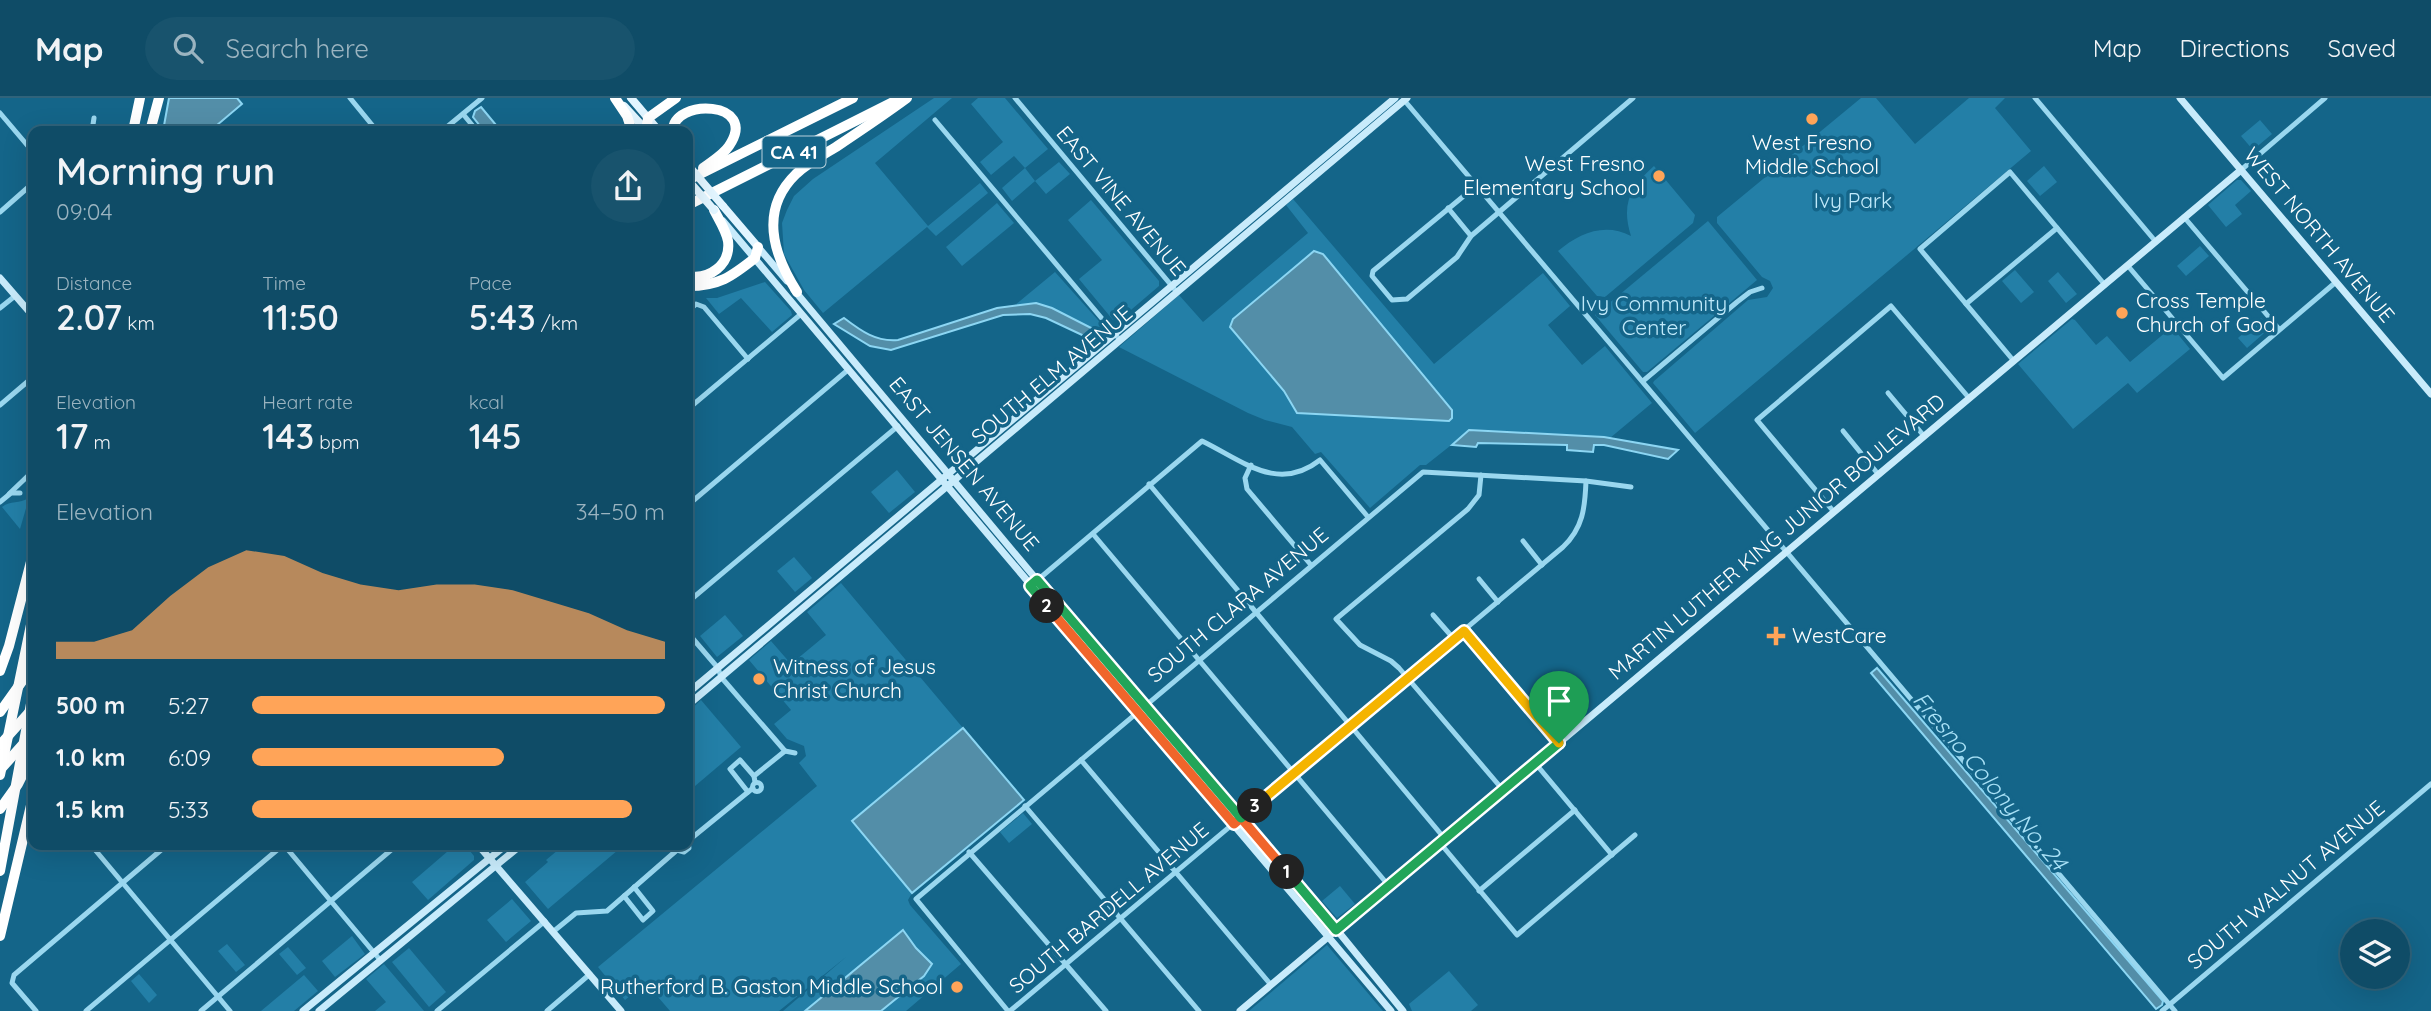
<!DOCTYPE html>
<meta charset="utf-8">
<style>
:root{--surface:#0f4c67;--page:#18536d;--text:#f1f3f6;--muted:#9bb4c0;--line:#2f637b;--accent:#ffa458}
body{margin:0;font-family:Quicksand,sans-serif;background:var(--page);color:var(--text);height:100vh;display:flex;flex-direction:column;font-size:26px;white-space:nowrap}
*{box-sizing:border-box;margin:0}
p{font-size:23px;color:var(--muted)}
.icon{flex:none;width:38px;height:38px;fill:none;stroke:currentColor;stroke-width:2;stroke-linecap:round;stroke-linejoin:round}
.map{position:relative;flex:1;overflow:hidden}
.details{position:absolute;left:28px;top:28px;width:665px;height:724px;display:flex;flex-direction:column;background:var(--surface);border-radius:14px;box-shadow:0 7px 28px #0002,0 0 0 2px var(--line)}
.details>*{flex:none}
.controls{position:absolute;left:2340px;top:821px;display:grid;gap:14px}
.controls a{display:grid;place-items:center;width:70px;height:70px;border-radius:50%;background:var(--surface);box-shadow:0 7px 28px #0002,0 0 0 2px var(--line);font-size:35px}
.pin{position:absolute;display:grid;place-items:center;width:60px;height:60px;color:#fff;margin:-72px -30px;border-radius:50% 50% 50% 0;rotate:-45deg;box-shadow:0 0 7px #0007}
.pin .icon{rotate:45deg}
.km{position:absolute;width:35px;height:35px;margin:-18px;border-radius:50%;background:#222;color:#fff;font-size:19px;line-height:35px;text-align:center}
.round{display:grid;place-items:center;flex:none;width:74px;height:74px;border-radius:37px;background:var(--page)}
.headline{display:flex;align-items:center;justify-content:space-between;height:119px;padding:0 28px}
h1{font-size:38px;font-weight:600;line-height:52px}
.stats{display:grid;grid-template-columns:repeat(3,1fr);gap:10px;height:119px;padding:7px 28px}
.stats div{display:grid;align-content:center}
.stats b{font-size:35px;font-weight:600}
.stats small{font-size:19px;font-weight:400}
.stats p{font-size:19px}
.chart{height:196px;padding:14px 28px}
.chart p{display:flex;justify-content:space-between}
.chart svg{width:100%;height:126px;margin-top:7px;fill:var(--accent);opacity:.7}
ul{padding:0 28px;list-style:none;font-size:23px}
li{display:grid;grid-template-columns:112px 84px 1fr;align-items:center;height:52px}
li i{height:18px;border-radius:9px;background:var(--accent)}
header{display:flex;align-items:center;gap:42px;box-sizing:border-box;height:98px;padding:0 35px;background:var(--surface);border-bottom:2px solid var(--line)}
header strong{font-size:33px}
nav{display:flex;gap:38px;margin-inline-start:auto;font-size:24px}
.search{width:490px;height:63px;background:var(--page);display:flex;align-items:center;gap:18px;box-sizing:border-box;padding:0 24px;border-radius:38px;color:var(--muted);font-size:26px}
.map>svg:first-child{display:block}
.green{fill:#237fa7}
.water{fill:#538ea8;stroke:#8cd6f3;stroke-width:2}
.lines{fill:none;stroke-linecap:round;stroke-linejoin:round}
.street{stroke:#9ad7ef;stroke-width:5}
.secondary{stroke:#c8ebfb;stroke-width:7}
.primary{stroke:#e2f5ff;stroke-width:8}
.highway{stroke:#fff;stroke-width:10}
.primary-bridge{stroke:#e2f5ff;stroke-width:8}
.highway-bridge{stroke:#fff;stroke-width:10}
.split-1-casing{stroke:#fff;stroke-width:14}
.split-2-casing{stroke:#fff;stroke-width:14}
.split-3-casing{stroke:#fff;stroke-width:14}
.split-4-casing{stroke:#fff;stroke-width:14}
.split-1{stroke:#22a559;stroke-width:9}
.split-2{stroke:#f0652b;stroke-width:9}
.split-3{stroke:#22a559;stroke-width:9}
.split-4{stroke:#f5b400;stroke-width:9}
.poi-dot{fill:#ffa458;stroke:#146589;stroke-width:2.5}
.labels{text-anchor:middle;stroke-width:7;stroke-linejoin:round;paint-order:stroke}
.shield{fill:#146589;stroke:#b8d1dc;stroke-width:2}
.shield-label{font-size:19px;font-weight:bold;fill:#fff}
.poi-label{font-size:21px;fill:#fff;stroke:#146589;text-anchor:start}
.street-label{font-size:21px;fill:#fff;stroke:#146589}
.park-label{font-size:21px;fill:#c0eafb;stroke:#146589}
.water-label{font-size:23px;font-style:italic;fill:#aae2f7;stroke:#146589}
</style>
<header>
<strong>Map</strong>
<div class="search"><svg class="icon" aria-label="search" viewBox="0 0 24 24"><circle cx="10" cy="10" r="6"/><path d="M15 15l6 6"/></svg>Search here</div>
<nav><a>Map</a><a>Directions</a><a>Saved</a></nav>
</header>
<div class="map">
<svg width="2431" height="913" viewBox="0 0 2431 913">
<rect width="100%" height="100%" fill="#146589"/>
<g class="green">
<path d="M934,0H952L875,65L928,128L980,85L988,95L936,138L927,129L823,215L804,192L784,156L782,125L787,112L794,98L813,81Z"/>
<path d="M978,0H1005L1048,51L1025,70L1035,83L1059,64L1070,76L1046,96L1035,83L1012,103L1002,90L1025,70L1014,58L991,77L980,64L1003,44L971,6Z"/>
<path d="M1861,0H1876L1915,46L1969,0H2005L1995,10L2031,53L1695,335L1653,285L1654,283L1748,202L1767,199L1773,190L1770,183L1762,179L1717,125V119Z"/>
<path d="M2260,22L2272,36L2253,52L2241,38Z"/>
<path d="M1654,68L1695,117L1693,125L1605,199L1597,198L1558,153C1579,135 1605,124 1631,138C1621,106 1630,89 1654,68Z"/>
<path d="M2044,68L2057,84L2040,98L2027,83Z"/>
<path d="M2237,82H2241L2251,93L2235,107L2242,116L2226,129L2208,107Z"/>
<path d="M1293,101L1434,266L1543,175L1570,208L1548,227L1582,267L1605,248L1652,305L1610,340L1469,333L1426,367H1420L1370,410L1321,354L1315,356L1292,329L1265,322L1248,315L1119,249L1179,197L1203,224L1308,135L1286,107Z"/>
<path d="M1091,102L1159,183V188L1118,223L1113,222L1079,181L1102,162L1068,122Z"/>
<path d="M997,105L1014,125L962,168L946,149Z"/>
<path d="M1708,123L1757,182L1647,274H1643L1595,217Z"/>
<path d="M2200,148L2209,158L2186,178L2177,168Z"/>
<path d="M2015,172L2034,194L2021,205L2002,183Z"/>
<path d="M1055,174L1106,231L1105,237C1073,221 1052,204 1015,207Z"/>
<path d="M2058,174L2077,196L2066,205L2048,183Z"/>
<path d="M765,184L791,213L792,217L772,234L741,200L719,216L706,200H717Z"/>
<path d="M2261,220L2270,230L2247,250L2238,240Z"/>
<path d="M2072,221L2075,222L2096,247L2107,238L2130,264L2172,229L2190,251L2137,295L2128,285L2073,331L2018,266Z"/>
<path d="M897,372L915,394L889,415L871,394Z"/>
<path d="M29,400L20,431L2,409C11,402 19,406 29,400Z"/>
<path d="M794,459L812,480L795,494L777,473Z"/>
<path d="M841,485L963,630L852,723L912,795L908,802L910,807L961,866L906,913H783L846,859L779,913H670L646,885L625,902L598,869L817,688L799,665L806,658L804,648L787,641L774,626L791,612L749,562L771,543L791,566L826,537L807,514Z"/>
<path d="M725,517L743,538L717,559L700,538Z"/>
<path d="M701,602L741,649L688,694V614Z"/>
<path d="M1023,715L1032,726L1009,745L1000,734Z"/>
<path d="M455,747H465L474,758V762L428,802L412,784Z"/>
<path d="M564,747H624L548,811L525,784L548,764L546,762Z"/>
<path d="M1340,788L1355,806L1337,820L1322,803Z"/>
<path d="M512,801L531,823L506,844L487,822Z"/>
<path d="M352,838L365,856L335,879L322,863Z"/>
<path d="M227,846L245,867L236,874L218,853Z"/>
<path d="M1327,847L1383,913H1249Z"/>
<path d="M288,849L306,870L297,877L279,856Z"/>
<path d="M409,850L446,894L429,909L392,864Z"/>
<path d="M384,866L424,913H375L386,904L366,881Z"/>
<path d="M1449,873L1478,907L1471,913H1412L1409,906Z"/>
<path d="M139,876L157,897L149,905L131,883Z"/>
<path d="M304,877L318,893L294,913H261Z"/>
</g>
<g class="water">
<path d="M169,0H237L242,6L210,33H163Z"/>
<path d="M481,9L501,33H484L473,19L475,13Z"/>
<path d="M1314,153L1323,156L1452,312V320L1449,323L1297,315L1284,293L1230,229L1233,221Z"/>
<path d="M1036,205L1052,210L1105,237L1097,244L1046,220L1030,216L1003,217L891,252L870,248L834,226L844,220C861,233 876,244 898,242L997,210Z"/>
<path d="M1469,332L1604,339L1678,352L1668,361L1604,347H1594L1593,354L1567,352V347L1478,345L1476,349L1452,347Z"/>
<path d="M1877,570L2163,903L2162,907L2156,911L1871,575Z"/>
<path d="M963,630L1024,702L912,795L852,723Z"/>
<path d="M903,832L916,850L932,866L924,878L881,913H805Z"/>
</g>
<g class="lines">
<g class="street">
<path d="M350,0L377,33"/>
<path d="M1015,0L1176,193"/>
<path d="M2035,0L2156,144"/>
<path d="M1404,2L2175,913"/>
<path d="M0,15L33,54"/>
<path d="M463,16L477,33"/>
<path d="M935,22L1120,242"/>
<path d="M92,33L94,20"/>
<path d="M442,33L482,0"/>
<path d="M2241,72L2325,0"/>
<path d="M1477,87L1373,173L1372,178L1392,202L1407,201L1457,159L1471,138L1633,0"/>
<path d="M1448,110L1471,138"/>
<path d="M0,114L33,85"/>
<path d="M2184,119L2279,231"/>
<path d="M2128,168L2223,280L2336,184"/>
<path d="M1966,206L2057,130"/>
<path d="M0,210L15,198"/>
<path d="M688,213L696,206L704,209L748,261"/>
<path d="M2013,262L1920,151L2010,74L2105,187"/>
<path d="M1643,283L1737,204L1750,194L1762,190"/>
<path d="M1888,295L1924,338"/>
<path d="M0,307L33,279"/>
<path d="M688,311L801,216"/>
<path d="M1843,333L1878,376"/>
<path d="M1251,367L1245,380L1247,391L1311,467"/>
<path d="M1481,377L1479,397L1468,411L1336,521L1360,547L1391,563L1399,570L1503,692"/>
<path d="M1149,386L1445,741"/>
<path d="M9,396L33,373"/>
<path d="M0,404L11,395H20"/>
<path d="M688,407L849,271"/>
<path d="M1834,414L1757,322L1891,208L1969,300"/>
<path d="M1093,436L1389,788"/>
<path d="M1523,443L1542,467"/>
<path d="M1479,481L1498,504"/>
<path d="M1034,485L1202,343C1243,363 1278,395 1320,362L1368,419"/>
<path d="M688,504L898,328"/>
<path d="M1433,517L1454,541"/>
<path d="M1464,533L1559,645"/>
<path d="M688,535L718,570L721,579L785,653L795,655"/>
<path d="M1081,662L1271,887"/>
<path d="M1535,665L1612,757"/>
<path d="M755,684L754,678L785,653"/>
<circle cx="757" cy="689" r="4.5"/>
<path d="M748,694L730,671L740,662L754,678"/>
<path d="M1025,708L1199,913"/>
<path d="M688,743L753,690"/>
<path d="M1440,745L1517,837L1635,737"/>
<path d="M91,747L230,913"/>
<path d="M284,747L381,863"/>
<path d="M676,747L677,752L684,754L689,750L688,743"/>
<path d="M46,748L50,747"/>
<path d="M969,754L1106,913"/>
<path d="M1479,793L1575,712"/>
<path d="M624,798L643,822L653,813L634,789"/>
<path d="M554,833L576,815L607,813L677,752"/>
<path d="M36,913L12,885L14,877L167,747"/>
<path d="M86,913L283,747"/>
<path d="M201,913L397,747"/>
<path d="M437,913L545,823"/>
<path d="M547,913L590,876"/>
<path d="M1008,913L916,801L1423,374L1586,383L1631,389"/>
<path d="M1010,913L1563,449C1583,430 1585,410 1586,383"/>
<path d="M2162,913L2431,686"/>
</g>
<g class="secondary">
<path d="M2180,0L2431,296"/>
<path d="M723,123L1391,913"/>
<path d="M758,149L787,183"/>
<path d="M0,180L33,218"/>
<path d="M794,192L1037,482L1337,832L1403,913"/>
<path d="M688,595L1395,0"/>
<path d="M688,607L1407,0"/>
<path d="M478,747L621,913"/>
<path d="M303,913L506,747"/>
<path d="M319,913L521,747"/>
<path d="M1240,913L2241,72"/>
</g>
<g class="primary">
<path d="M631,0L659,33"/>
<path d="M624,8L647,33"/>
<path d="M723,108L758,149"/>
</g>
<g class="highway">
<path d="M615,0L627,18L632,33"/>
<path d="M133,33L140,0"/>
<path d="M150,33L159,0"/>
<path d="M646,33L648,20L676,0"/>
<path d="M673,33C672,0 760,2 729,48C723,57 712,63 703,70"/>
<path d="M688,82L853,0"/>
<path d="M688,107L897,2"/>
<path d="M688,178C709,182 731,167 728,143C726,132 719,122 714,112"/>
<path d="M688,188C719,188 731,179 755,160L758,149"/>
<path d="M797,194C773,156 759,112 796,76C808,65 823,57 836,49C860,33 884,17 907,0"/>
<path d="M0,573L9,548L33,456"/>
<path d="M0,677L33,517"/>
<path d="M0,773L33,595"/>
<path d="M0,838L33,699"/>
</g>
<g class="primary-bridge">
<path d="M688,67L723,108"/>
<path d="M688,82L714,112"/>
</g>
<g class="highway-bridge">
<path d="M0,614L33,568"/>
<path d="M0,647L33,610"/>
<path d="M0,672L33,635"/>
<path d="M0,711L18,686L33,656"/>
</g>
</g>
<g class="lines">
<defs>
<path id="split-1" d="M1287,774L1336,832L1559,645"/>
<path id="split-2" d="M1047,508L1234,726L1241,720L1287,774"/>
<path id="split-3" d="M1047,508L1030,488L1037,482L1241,720L1255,708"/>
<path id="split-4" d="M1255,708L1464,533L1559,645"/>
</defs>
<use href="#split-1" class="split-1-casing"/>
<use href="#split-2" class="split-2-casing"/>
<use href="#split-3" class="split-3-casing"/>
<use href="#split-4" class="split-4-casing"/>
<use href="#split-1" class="split-1"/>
<use href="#split-2" class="split-2"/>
<use href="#split-3" class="split-3"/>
<use href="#split-4" class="split-4"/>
</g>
<g class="poi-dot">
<circle cx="1812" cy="21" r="7"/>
<circle cx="1659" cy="78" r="7"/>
<circle cx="2122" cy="215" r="7"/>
<path d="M1772.5 527.5h7v7h7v7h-7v7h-7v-7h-7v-7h7z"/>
<circle cx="759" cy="581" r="7"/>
<circle cx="957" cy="889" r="7"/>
</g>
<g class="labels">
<rect class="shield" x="762.5" y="38.5" width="63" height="31" rx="5"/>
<g class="shield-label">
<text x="794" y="61">CA 41</text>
</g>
<g class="poi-label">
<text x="1812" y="52" text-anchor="middle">West Fresno<tspan x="1812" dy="24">Middle School</tspan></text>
<text x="1645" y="73" text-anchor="end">West Fresno<tspan x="1645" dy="24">Elementary School</tspan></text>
<text x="2136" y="210">Cross Temple<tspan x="2136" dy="24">Church of God</tspan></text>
<text x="1792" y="545">WestCare</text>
<text x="773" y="576">Witness of Jesus<tspan x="773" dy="24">Christ Church</tspan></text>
<text x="943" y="896" text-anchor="end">Rutherford B. Gaston Middle School</text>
</g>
<g class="street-label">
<text transform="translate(1121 103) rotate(50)" y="7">EAST VINE AVENUE</text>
<text transform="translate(2319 137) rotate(50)" y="7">WEST NORTH AVENUE</text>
<text transform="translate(1052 277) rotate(-40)" y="7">SOUTH ELM AVENUE</text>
<text transform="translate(964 366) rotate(50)" y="7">EAST JENSEN AVENUE</text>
<text transform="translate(1777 439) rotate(-40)" y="7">MARTIN LUTHER KING JUNIOR BOULEVARD</text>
<text transform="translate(1238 507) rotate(-40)" y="7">SOUTH CLARA AVENUE</text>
<text transform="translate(2286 787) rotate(-40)" y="7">SOUTH WALNUT AVENUE</text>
<text transform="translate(1109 810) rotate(-40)" y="7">SOUTH BARDELL AVENUE</text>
</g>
<g class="park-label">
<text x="1853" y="110">Ivy Park</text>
<text x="1654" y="213">Ivy Community<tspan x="1654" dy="24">Center</tspan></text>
</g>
<g class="water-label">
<text transform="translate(1990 683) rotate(50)" y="8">Fresno Colony No. 24</text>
</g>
</g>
</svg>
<div class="controls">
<a><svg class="icon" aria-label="layers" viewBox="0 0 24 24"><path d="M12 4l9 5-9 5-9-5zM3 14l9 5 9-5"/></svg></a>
</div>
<div class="pin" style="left:1559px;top:645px;background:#1e9e55"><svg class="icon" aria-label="arrive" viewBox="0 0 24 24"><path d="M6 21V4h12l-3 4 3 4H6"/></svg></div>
<b class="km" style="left:1287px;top:774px">1</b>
<b class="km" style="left:1047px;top:508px">2</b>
<b class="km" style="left:1255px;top:708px">3</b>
<section class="details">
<div class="headline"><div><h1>Morning run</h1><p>09:04</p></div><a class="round"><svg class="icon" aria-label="share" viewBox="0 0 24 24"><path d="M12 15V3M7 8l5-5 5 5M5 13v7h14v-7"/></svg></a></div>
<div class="stats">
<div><p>Distance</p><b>2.07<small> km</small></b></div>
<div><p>Time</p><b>11:50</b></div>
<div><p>Pace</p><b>5:43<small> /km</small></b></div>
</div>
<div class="stats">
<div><p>Elevation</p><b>17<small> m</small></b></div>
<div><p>Heart rate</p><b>143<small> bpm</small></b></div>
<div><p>kcal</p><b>145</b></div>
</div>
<div class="chart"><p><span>Elevation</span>34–50 m</p>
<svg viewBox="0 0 160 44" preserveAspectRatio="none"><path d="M0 44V38L10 38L20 34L30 22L40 12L50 6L60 8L70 14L80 18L90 20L100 18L110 18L120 20L130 24L140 28L150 34L160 38V44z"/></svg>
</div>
<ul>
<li><b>500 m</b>5:27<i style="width:100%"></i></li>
<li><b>1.0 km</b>6:09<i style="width:61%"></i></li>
<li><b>1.5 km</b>5:33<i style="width:92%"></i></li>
</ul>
</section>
</div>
